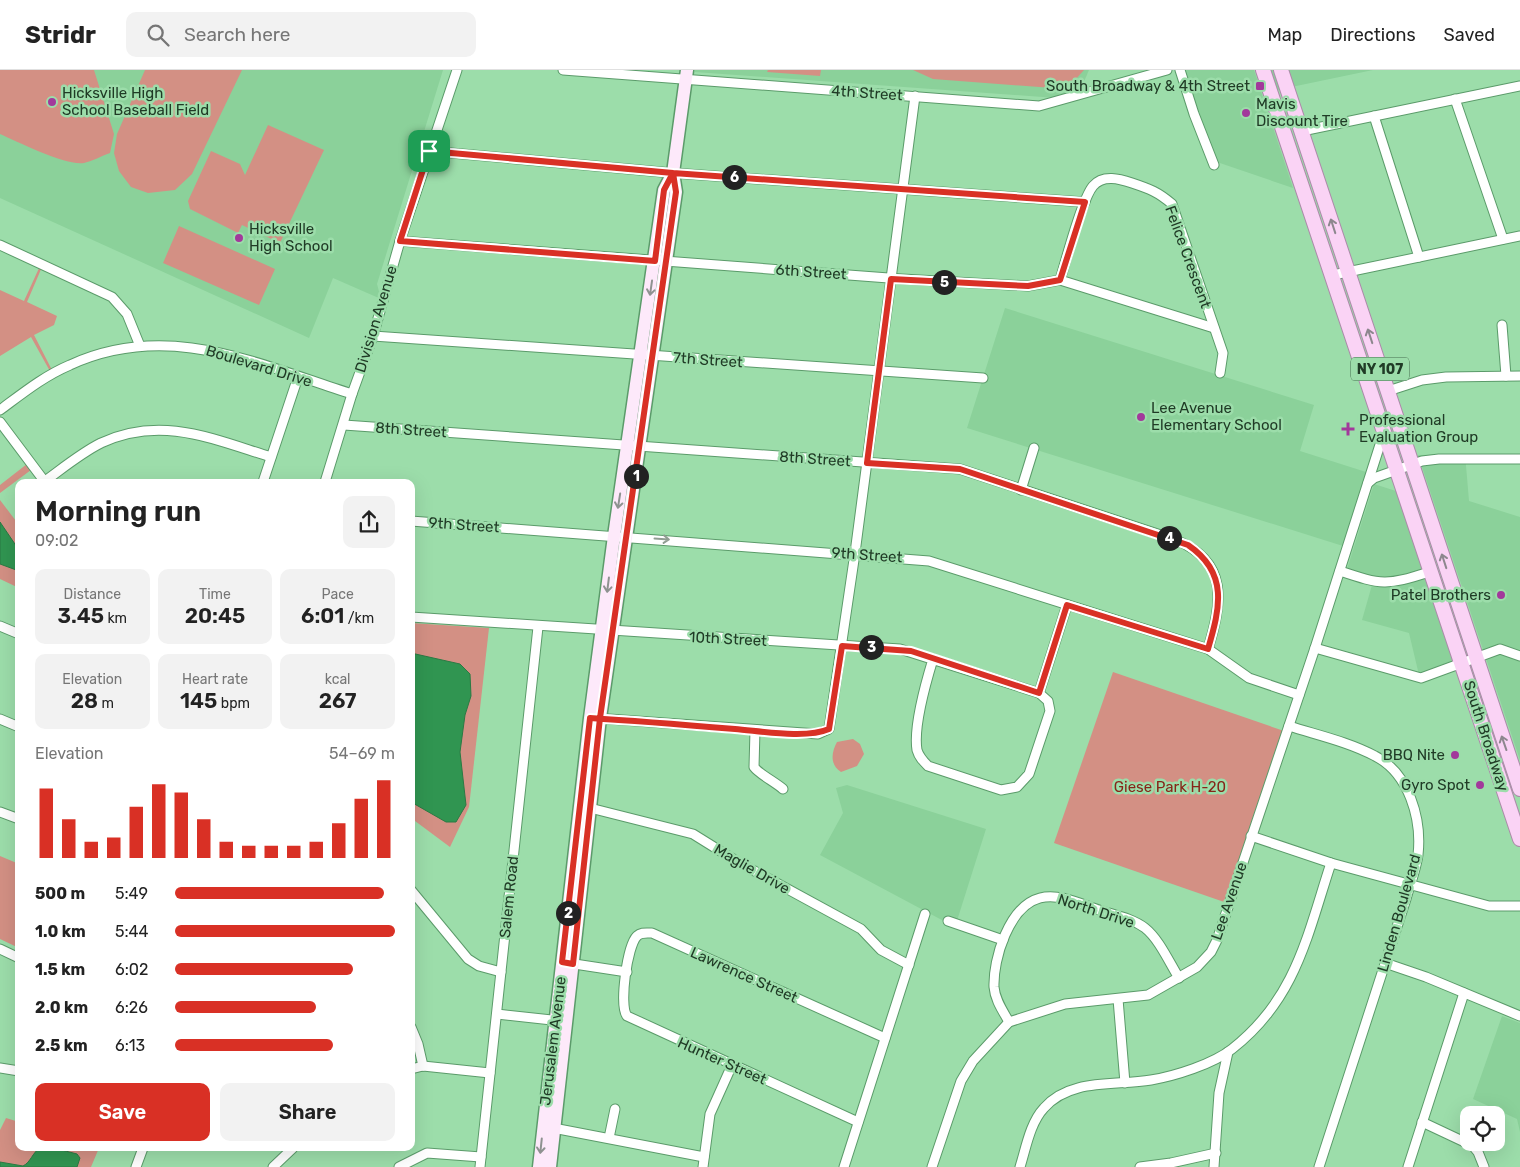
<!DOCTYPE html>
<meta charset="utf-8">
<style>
:root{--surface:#fff;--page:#f2f2f2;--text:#222;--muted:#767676;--line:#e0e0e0;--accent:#d93025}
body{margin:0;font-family:Rubik,sans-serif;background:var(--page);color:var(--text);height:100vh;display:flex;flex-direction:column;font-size:19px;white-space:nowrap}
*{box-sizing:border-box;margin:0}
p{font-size:16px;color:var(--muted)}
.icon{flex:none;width:28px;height:28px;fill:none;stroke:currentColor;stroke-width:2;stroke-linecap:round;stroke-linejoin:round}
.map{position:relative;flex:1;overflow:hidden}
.drawer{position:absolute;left:15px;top:409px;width:400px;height:672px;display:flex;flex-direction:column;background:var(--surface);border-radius:10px;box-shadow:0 5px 20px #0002}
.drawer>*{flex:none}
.controls{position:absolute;left:1460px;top:1036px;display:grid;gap:10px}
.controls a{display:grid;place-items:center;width:45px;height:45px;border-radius:10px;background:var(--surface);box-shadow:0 5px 20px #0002;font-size:25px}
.pin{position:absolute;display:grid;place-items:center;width:42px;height:42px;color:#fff;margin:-21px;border-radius:10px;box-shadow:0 2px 8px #0006}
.km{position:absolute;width:25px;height:25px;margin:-12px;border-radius:50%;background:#222;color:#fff;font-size:14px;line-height:25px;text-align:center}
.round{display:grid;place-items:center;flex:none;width:52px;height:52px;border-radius:10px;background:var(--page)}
.summary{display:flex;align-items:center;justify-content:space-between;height:85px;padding:0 20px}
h1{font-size:28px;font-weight:600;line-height:38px}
.metrics{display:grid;grid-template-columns:repeat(3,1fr);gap:8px;height:85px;padding:5px 20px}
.metrics div{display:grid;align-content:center;border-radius:10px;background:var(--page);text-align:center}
.metrics b{font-size:21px;font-weight:600}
.metrics small{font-size:14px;font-weight:400}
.metrics p{font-size:14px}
.chart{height:140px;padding:10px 20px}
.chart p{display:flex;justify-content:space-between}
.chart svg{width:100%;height:90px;margin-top:5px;stroke:var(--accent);stroke-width:6}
.action{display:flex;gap:10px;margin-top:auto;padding:10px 20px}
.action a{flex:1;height:58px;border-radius:10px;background:var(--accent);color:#fff;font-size:20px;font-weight:600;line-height:58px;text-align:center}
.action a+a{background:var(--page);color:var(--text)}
ul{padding:0 20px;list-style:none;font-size:16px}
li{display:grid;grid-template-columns:80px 60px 1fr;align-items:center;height:38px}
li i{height:12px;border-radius:6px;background:var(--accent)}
header{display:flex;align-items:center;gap:30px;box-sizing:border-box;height:70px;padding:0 25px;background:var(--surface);border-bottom:1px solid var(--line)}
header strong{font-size:24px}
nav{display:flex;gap:28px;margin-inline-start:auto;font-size:18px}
.search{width:350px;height:45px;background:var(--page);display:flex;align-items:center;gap:12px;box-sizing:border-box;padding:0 18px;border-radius:10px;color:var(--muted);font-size:19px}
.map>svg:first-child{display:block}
.built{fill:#8bd19a}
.green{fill:#d39084}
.water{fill:#309551;stroke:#2b7a44}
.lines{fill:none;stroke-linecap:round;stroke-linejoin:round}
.street-casing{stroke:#5b9b6a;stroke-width:11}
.secondary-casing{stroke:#5b9b6a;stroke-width:15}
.primary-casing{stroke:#ac8aa9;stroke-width:16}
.street{stroke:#fff;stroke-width:9}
.secondary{stroke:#fde9fa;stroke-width:12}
.primary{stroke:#fad3f5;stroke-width:14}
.oneway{stroke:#8d878e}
.oneway2{stroke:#8e9290}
.oneway3{stroke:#909d92}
.route-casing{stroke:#fff;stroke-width:10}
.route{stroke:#d93025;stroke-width:6}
.poi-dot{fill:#a2399b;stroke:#9cddaa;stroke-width:2}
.labels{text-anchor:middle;stroke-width:5;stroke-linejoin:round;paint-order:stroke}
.shield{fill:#9cddaa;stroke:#456c4e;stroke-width:1}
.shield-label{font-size:14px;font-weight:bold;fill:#203b26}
.poi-label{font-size:15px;fill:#203b26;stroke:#9cddaa;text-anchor:start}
.street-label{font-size:15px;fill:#203b26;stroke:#9cddaa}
.park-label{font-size:15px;fill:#862519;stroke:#9cddaa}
</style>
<header>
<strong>Stridr</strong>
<div class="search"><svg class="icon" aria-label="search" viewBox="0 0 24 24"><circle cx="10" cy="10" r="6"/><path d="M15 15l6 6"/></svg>Search here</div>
<nav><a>Map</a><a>Directions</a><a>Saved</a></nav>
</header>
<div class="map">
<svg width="1520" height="1097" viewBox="0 0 1520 1097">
<rect width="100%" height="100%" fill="#9cddaa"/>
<g class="built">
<path d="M0,0H443L377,214L381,229L333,208L309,268L0,128Z"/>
<path d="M695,0H1089L1080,21L1056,28L695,2Z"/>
<path d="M1184,0H1254L1293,118L1214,91Z"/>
<path d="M1270,0H1373L1277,20Z"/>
<path d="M1005,238L1314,335L1300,381L1366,402L1343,476L967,358Z"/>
<path d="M1465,384L1469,431L1520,447V690L1418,385Z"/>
<path d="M1374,414L1399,422L1454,592L1419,605L1409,563L1362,550L1374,508L1347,499Z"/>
<path d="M847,715L986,759L955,857L820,785L843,743L836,718Z"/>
<path d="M1502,946L1520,953V1062L1517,1049L1473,1029Z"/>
</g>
<g class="green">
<path d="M0,0H94L114,64L110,83C101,86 93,91 84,93C66,96 18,72 0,64Z"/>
<path d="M145,0H242L192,104L175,120L148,123L131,117L119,101L114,83L117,64Z"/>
<path d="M768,0H821L820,6L767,2Z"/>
<path d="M913,0H1084L1075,10L1053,18L933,9Z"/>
<path d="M268,55L324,80L280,173L242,155L238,163L190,139L188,131L211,81L240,94L245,105Z"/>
<path d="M179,156L275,199L259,235L163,193Z"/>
<path d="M40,196L42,197L27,232L57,246L54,255L34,265L53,302L51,303L31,267L0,286V220L24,231Z"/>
<path d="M27,394L31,400L0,423V415Z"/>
<path d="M0,430L19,455V518L0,509Z"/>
<path d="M411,553L489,558L469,737L450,777L411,748Z"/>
<path d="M1113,602L1287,662L1227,833L1054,773Z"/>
<path d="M853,669L860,674L864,684L857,696L841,702C830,695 831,683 837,672Z"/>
<path d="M0,786L19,794V878L0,869Z"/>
<path d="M6,1048L19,1052V1078H99L91,1097H0V1060Z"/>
</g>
<g class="water">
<path d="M0,452L19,480V501L0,494Z"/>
<path d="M411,583L460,594L470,604L471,626L465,645L460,682L466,735L456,752H446L411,732Z"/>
<path d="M40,1078H54L77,1084L80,1088L77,1097H0V1092L23,1096C31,1092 32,1083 40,1078Z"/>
</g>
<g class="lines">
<defs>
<g id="street">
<path d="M563,0L1039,36L1167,0"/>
<path d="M1180,0L1194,44L1214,95"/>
<path d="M1455,29L1503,169"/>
<path d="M1374,46L1419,187"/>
<path d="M1302,61L1520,16"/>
<path d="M429,81L673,103L1085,132"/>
<path d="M400,171L902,209L1028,216L1060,210L1214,258"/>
<path d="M0,175L112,227L127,244L140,276"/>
<path d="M1333,205L1520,166"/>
<path d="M1060,210C1066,190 1082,129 1093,116C1103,104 1120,109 1132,113C1150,119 1158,122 1172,134L1223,283L1220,303"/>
<path d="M1502,255L1506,306"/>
<path d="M373,266L983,308"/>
<path d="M1388,321L1422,310L1446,307L1520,306"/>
<path d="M0,340C23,323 44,306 70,295C168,250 257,294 352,324"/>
<path d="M0,352L45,412"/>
<path d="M344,355L960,399L1176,470C1229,492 1222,532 1208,579"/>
<path d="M45,411C63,398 81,383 101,373C161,345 213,369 271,387"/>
<path d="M263,412L298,307"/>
<path d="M325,412L352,324L373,266L400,171L457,0"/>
<path d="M1368,413L1374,408L1422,391L1439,389H1520"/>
<path d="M1021,420L1034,378"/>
<path d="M411,451L929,491L1208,579L1249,608L1299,625"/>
<path d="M1340,501C1382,515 1386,516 1429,502"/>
<path d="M411,547L900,579L1039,623L1048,631L1050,641L1029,704L1017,717L1001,720L928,696C923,691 919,687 917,680C913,656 926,612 933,589"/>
<path d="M0,556L19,564"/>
<path d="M1315,578L1421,608L1500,579L1520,586"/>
<path d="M1039,623L1067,535"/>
<path d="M595,648L818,664L829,659L855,483L915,26"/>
<path d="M0,649L19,657"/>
<path d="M1289,656C1317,665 1349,672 1375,686C1409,703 1422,749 1418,785C1416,800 1410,814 1406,829L1319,1097"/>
<path d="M755,660L754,697C759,704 775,712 783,719"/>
<path d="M586,737L693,764L738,792L861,859L881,880L909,895"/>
<path d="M0,742L19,749"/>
<path d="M1251,766L1331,793L1489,836H1520"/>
<path d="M411,820L468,889L479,896L501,902"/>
<path d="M948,851L1003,870"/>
<path d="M0,879L19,888"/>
<path d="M568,893L627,902"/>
<path d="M1385,893L1426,907L1520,946"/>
<path d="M1118,929L1125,1013"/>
<path d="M497,944L561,951"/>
<path d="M1009,952C1003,941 995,930 994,917C993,889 1009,836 1040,828C1059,823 1081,834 1099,840C1114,845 1132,848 1145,858C1159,869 1169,892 1179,908"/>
<path d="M411,957L418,974L423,996"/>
<path d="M0,998L19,1001"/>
<path d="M411,999L423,996L490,1003"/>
<path d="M858,1052L627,946C619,936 627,876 637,866C641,862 646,863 652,863L885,968"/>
<path d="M1422,1052L1473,1076L1478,1082L1484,1097"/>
<path d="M548,1057L704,1087"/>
<path d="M609,1068L615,1039"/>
<path d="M136,1097L143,1078"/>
<path d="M273,1097L293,1078"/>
<path d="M399,1097L427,1083L481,1087"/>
<path d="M480,1097L538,557"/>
<path d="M703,1097L710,1044L732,995"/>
<path d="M844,1097L925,844"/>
<path d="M932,1097L961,1011L973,991L1009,952L1065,934L1148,925L1197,897L1211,882L1217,870L1315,578L1384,362"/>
<path d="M1020,1097C1026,1078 1030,1053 1044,1038C1070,1008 1115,1016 1151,1010C1175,1006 1213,994 1232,979C1296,929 1307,866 1331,793"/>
<path d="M1140,1097L1171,1093L1216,1083"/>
<path d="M1214,1097L1219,1023L1228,982"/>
<path d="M1408,1097L1464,923"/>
</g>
<g id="secondary">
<path d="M539,1097L590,648L614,466L664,120L673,103"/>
<path d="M550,1097L600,648L676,122L673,103L687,0"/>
</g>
<g id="primary">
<path d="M1263,0L1520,769"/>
<path d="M1281,0L1520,719"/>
</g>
</defs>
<use href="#street" class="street-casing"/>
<use href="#secondary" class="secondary-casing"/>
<use href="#primary" class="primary-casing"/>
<use href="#street" class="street"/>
<use href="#secondary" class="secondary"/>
<use href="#primary" class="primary"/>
</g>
<defs><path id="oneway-shaft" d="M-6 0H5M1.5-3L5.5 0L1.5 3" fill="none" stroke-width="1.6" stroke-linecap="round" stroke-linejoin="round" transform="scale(1.25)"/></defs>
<g class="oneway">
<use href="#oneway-shaft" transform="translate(1333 156) rotate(-108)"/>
<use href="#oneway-shaft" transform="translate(1370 266) rotate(-108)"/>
<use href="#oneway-shaft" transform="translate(1444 491) rotate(-108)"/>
<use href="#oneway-shaft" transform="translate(1504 673) rotate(-109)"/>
</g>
<g class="oneway2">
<use href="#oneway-shaft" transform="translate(651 218) rotate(98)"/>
<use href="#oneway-shaft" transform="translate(619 431) rotate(99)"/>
<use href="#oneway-shaft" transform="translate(608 515) rotate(97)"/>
<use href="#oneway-shaft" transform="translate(541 1076) rotate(96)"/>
</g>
<use class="oneway3" href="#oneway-shaft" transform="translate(662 469) rotate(4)"/>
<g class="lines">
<defs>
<path id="route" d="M429,81L673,103L676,122L600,648L573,894L562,892L590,648C638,651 687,655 735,659C761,661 806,669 829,659L842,576L911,581L1039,623L1067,535L1208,579C1220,538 1229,503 1188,475L960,399L867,393L891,209L1028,216L1060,210L1085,132L673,103L664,120L655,191L400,171L429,81"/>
</defs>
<use href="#route" class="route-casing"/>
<use href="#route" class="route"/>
</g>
<g class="poi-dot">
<rect x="1255" y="11" width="10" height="10" rx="2.5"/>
<circle cx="52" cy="32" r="5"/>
<circle cx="1246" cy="43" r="5"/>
<circle cx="239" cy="168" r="5"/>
<circle cx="1141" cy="347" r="5"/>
<path d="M1345.5 351.5h5v5h5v5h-5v5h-5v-5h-5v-5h5z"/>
<circle cx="1501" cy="525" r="5"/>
<circle cx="1455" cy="685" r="5"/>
<circle cx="1480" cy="715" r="5"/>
</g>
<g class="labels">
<rect class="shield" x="1351" y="287.5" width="58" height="23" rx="4"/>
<g class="shield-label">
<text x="1380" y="304">NY 107</text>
</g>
<g class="poi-label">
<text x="1250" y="21" text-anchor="end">South Broadway &amp; 4th Street</text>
<text x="62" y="28">Hicksville High<tspan x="62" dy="17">School Baseball Field</tspan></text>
<text x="1256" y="39">Mavis<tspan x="1256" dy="17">Discount Tire</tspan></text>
<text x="249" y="164">Hicksville<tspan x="249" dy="17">High School</tspan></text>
<text x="1151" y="343">Lee Avenue<tspan x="1151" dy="17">Elementary School</tspan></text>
<text x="1359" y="355">Professional<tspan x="1359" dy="17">Evaluation Group</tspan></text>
<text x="1491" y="530" text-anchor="end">Patel Brothers</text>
<text x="1445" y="690" text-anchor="end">BBQ Nite</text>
<text x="1470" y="720" text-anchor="end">Gyro Spot</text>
</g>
<g class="street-label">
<text transform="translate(867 23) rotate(4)" y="5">4th Street</text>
<text transform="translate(1188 187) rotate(70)" y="5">Felice Crescent</text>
<text transform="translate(811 202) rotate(4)" y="5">6th Street</text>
<text transform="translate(376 249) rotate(-73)" y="5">Division Avenue</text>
<text transform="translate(708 290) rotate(4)" y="5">7th Street</text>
<text transform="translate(259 296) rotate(17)" y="5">Boulevard Drive</text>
<text transform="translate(411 360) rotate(4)" y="5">8th Street</text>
<text transform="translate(815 389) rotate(4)" y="5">8th Street</text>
<text transform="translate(464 455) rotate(4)" y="5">9th Street</text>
<text transform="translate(867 485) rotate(4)" y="5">9th Street</text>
<text transform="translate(728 569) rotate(3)" y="5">10th Street</text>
<text transform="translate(1486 666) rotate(72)" y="5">South Broadway</text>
<text transform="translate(752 799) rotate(30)" y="5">Maglie Drive</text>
<text transform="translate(509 827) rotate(-84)" y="5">Salem Road</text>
<text transform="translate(1229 831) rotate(-71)" y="5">Lee Avenue</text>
<text transform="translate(1096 841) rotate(18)" y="5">North Drive</text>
<text transform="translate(1399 843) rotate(-74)" y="5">Linden Boulevard</text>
<text transform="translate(744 905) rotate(24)" y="5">Lawrence Street</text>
<text transform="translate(553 971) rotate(-83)" y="5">Jerusalem Avenue</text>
<text transform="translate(722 991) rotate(24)" y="5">Hunter Street</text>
</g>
<g class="park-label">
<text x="1170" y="722">Giese Park H-20</text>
</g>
</g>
</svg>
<div class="controls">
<a><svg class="icon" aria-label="locate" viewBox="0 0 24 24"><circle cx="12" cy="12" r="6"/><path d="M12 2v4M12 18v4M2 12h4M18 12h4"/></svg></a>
</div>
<div class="pin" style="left:429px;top:81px;background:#1e9e55"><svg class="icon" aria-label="arrive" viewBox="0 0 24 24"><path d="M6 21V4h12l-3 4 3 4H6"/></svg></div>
<b class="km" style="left:636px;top:406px">1</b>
<b class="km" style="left:568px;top:843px">2</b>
<b class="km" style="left:871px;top:577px">3</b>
<b class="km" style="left:1169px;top:468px">4</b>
<b class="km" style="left:944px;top:212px">5</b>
<b class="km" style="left:734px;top:107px">6</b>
<section class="drawer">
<div class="summary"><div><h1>Morning run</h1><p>09:02</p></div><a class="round"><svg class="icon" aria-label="share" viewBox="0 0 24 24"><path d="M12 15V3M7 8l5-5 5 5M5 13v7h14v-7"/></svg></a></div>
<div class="metrics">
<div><p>Distance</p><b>3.45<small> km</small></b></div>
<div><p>Time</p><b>20:45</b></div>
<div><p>Pace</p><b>6:01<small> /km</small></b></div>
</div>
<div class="metrics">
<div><p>Elevation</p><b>28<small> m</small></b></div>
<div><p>Heart rate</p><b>145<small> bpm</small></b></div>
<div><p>kcal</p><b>267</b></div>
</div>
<div class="chart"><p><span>Elevation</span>54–69 m</p>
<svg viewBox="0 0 160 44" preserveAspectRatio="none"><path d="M5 44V10M15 44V25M25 44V36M35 44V34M45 44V19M55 44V8M65 44V12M75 44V25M85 44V36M95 44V38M105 44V38M115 44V38M125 44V36M135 44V27M145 44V15M155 44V6"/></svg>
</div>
<ul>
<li><b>500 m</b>5:49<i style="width:95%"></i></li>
<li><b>1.0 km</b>5:44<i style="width:100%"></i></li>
<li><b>1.5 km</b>6:02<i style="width:81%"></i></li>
<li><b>2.0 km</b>6:26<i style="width:64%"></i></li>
<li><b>2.5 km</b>6:13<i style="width:72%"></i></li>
</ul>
<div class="action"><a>Save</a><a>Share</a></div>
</section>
</div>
